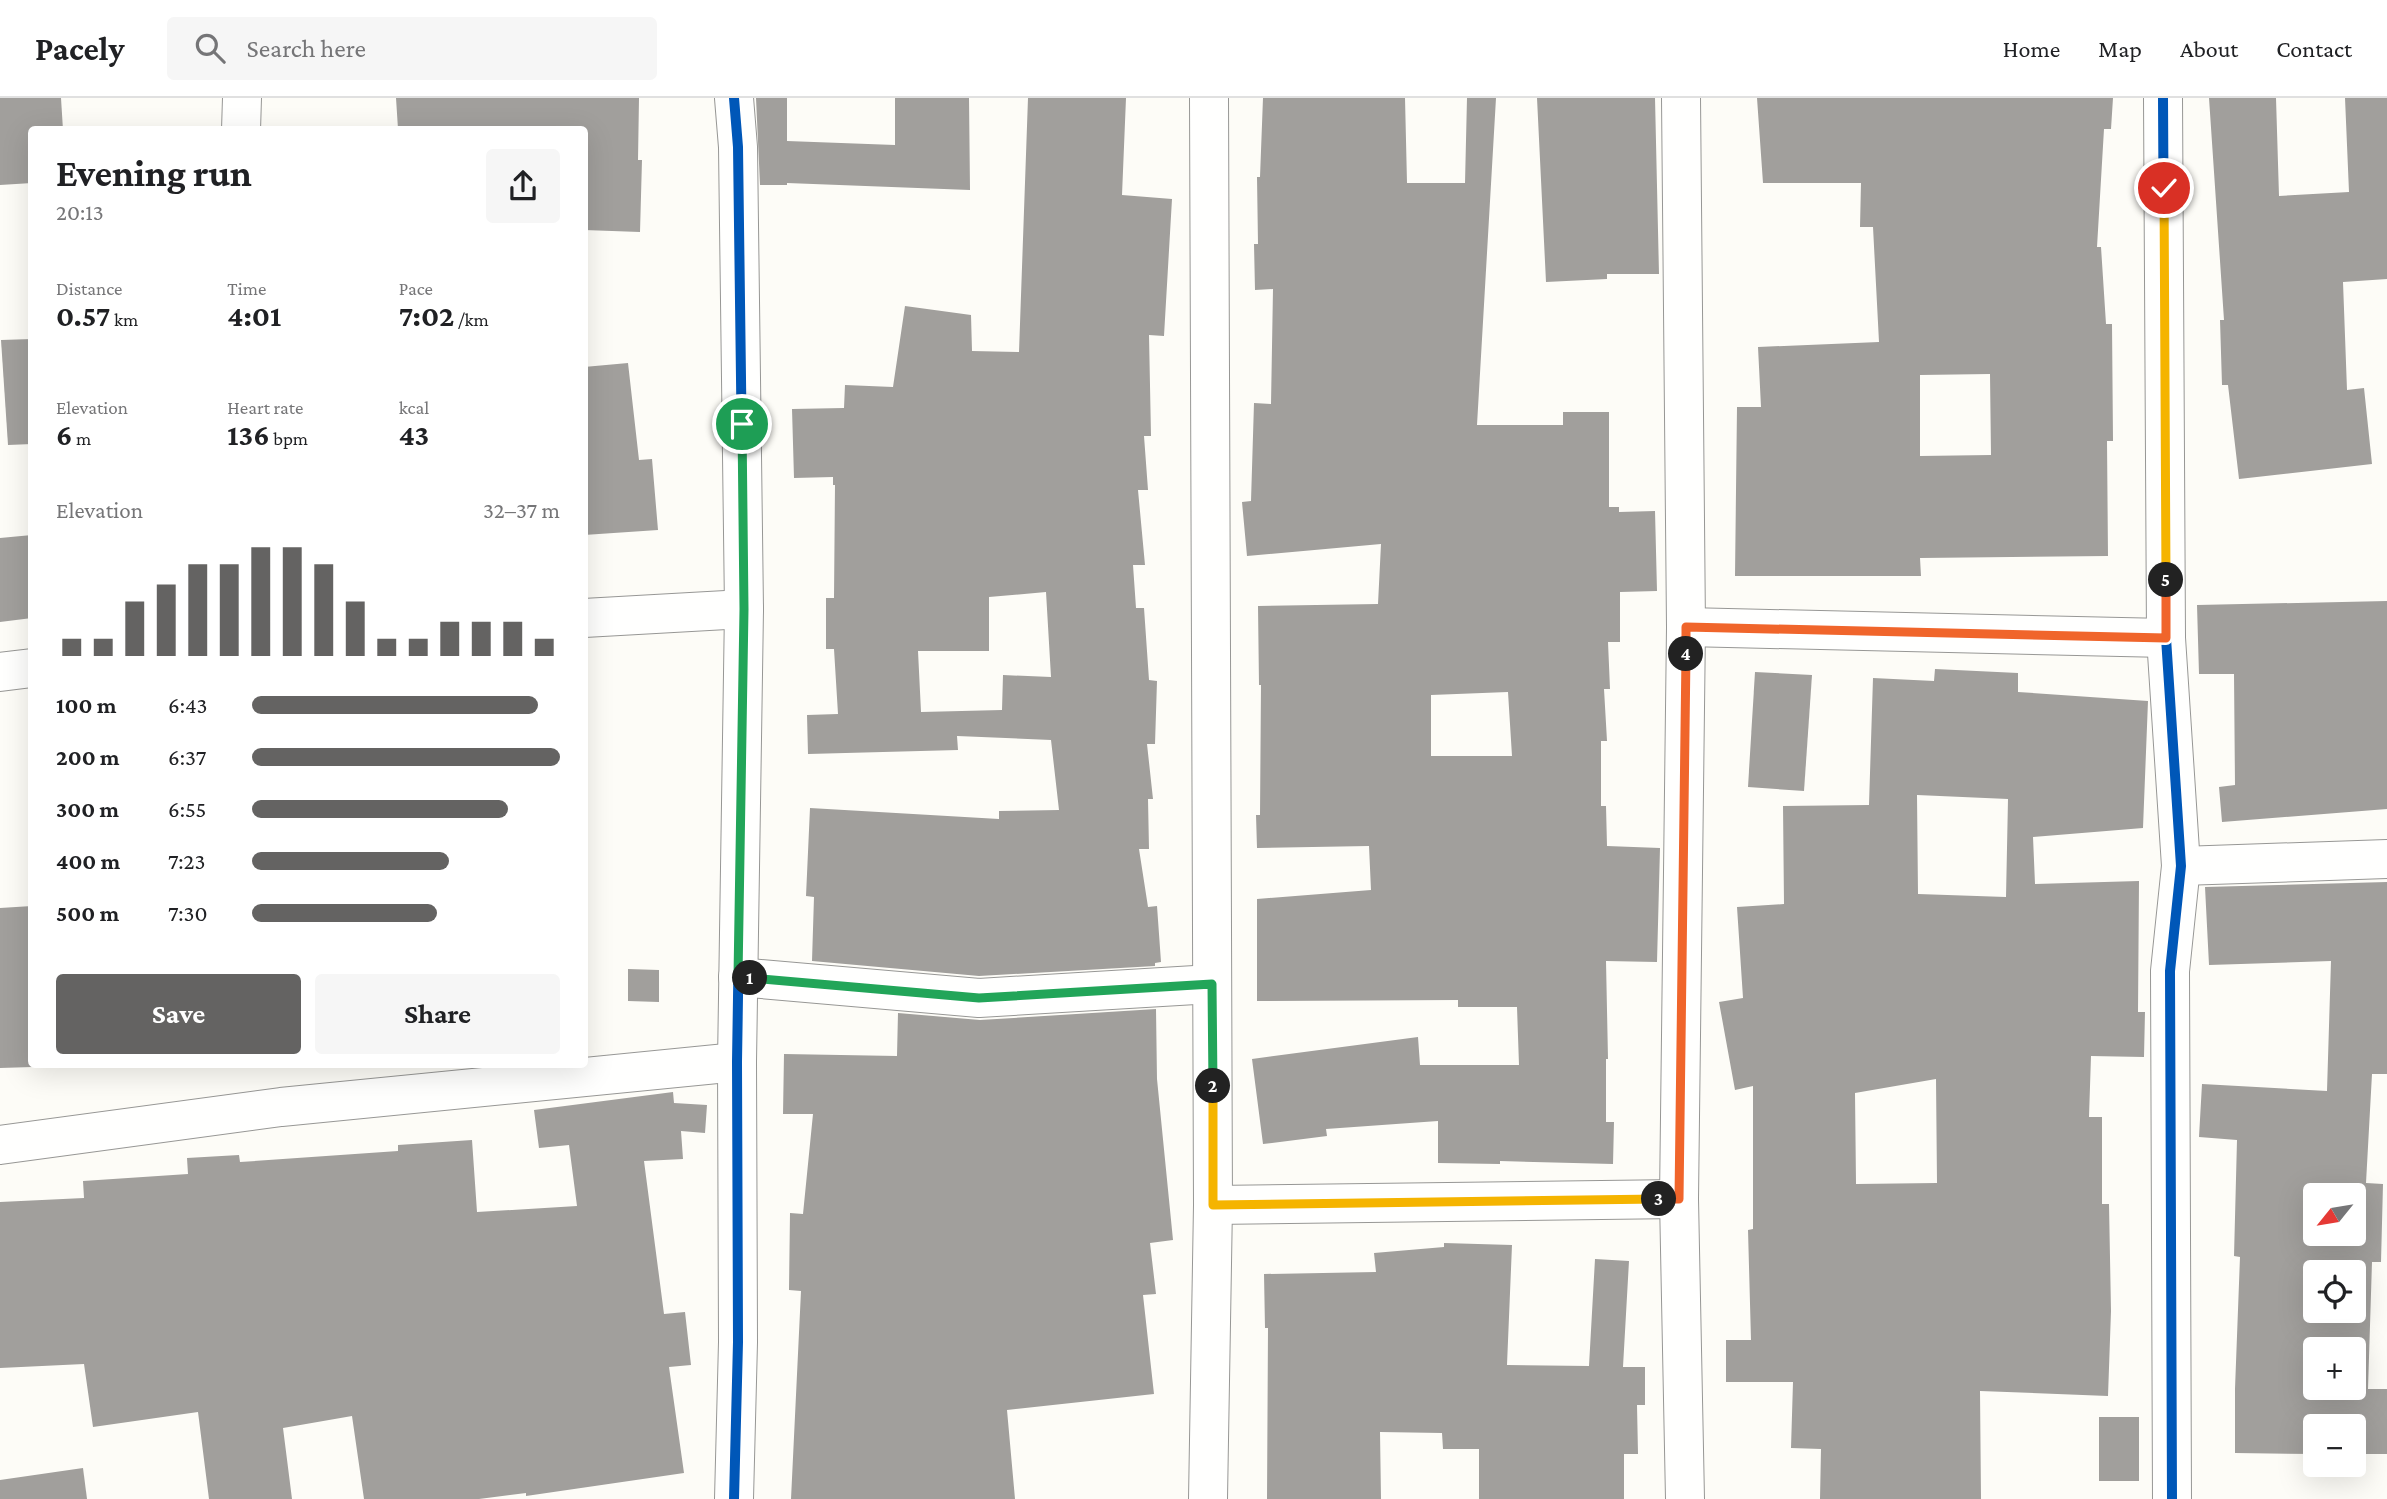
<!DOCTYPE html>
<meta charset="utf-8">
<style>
:root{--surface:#fff;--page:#f6f6f6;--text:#202124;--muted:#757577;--line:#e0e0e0;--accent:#646362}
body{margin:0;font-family:"Crimson Pro",serif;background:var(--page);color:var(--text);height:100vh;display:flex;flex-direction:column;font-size:26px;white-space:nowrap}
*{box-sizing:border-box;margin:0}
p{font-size:23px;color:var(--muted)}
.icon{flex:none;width:38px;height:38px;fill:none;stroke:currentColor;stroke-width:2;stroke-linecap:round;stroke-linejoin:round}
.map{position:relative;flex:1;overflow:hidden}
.drawer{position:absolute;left:28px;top:28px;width:560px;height:942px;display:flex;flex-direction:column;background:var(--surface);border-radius:7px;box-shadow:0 7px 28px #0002}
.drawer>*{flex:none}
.needle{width:46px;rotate:240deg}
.controls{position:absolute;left:2303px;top:1085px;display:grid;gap:14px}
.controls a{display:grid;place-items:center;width:63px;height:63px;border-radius:7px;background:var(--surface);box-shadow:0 7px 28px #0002;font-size:35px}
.pin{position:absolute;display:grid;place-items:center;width:60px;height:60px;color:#fff;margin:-30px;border:4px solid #fff;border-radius:50%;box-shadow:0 2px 7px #0007}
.km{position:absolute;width:35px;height:35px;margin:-18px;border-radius:50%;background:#222;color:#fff;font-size:19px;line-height:35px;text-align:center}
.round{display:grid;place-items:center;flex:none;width:74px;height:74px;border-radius:7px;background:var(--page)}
.overview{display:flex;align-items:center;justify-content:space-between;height:119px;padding:0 28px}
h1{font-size:38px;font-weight:700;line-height:52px}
.stats{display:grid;grid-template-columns:repeat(3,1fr);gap:10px;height:119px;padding:7px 28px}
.stats div{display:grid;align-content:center}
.stats b{font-size:30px;font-weight:700}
.stats small{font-size:19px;font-weight:400}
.stats p{font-size:19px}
.chart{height:196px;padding:14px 28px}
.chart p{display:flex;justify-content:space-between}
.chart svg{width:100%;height:126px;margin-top:7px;stroke:var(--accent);stroke-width:6}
.button{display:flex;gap:14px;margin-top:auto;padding:14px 28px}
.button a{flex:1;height:80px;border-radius:7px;background:var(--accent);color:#fff;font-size:28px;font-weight:700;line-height:80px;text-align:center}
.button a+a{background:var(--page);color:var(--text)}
ul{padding:0 28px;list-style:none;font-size:23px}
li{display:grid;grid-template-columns:112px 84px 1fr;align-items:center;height:52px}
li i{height:18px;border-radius:9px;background:var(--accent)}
header{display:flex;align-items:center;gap:42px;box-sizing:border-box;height:98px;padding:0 35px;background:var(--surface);border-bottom:2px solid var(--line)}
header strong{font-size:33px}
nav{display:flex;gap:38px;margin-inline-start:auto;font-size:24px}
.search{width:490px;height:63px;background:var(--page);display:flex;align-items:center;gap:18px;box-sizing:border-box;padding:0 24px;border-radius:7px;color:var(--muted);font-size:26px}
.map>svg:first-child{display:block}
.building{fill:#a19f9c;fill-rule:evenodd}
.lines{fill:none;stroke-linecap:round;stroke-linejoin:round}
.minor-casing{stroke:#979795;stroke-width:40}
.minor{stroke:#fffffe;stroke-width:38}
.cycleway-casing{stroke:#fff;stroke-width:15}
.cycleway{stroke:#0057b8;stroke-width:10}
.split-1-casing{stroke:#fff;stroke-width:14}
.split-2-casing{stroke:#fff;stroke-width:14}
.split-3-casing{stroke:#fff;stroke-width:14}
.split-4-casing{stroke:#fff;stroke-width:14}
.split-5-casing{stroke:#fff;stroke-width:14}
.split-6-casing{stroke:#fff;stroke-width:14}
.split-1{stroke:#22a559;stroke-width:9}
.split-2{stroke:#22a559;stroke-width:9}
.split-3{stroke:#f5b400;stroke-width:9}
.split-4{stroke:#f0652b;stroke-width:9}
.split-5{stroke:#f0652b;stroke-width:9}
.split-6{stroke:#f5b400;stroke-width:9}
</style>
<header>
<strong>Pacely</strong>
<div class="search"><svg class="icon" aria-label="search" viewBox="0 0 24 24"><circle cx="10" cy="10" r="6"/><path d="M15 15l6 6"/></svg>Search here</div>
<nav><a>Home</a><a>Map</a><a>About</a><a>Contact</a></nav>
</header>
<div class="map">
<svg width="2387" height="1401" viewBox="0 0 2387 1401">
<rect width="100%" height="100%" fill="#fdfcf7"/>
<g class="building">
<path d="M0,0H61L63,32H32V85L0,87Z"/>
<path d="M396,0H639L638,62H642L640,134L584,132V31L485,29L398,31Z"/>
<path d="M756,0H787V43L895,47V0H969L970,92L787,85V87H760Z"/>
<path d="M1028,0H1126L1122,97L1172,101L1164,238L1149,237L1151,338H1144L1148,392H1138L1145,467H1133L1136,510H1144L1149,582L1157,583L1155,646H1147L1153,701H1148L1149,751H1139L1148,809L1157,808L1161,864L1155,865V868L979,878L812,863L814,799L806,798L810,710L999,721V713L1059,712L1051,642L957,638L958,652L808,656L807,617L838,616L834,551H826V500H834L835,387H833V379L794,380L792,311L844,310L845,287L893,289L905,208L971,217L972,253L1019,254ZM1046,494L1051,579L1003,577L1002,612L921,614L918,553H989V499Z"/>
<path d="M1263,0H1405L1407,85H1465L1467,0H1496L1477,327H1563V314H1609V409H1619V414L1655,413L1657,493L1620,494V544H1608L1610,591H1604L1607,643H1601V708H1606L1607,748L1660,750L1657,864L1606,863L1608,961H1606V1024H1614L1613,1066L1500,1063V1066L1438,1065V1023L1326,1031L1327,1038L1263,1046L1252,961L1418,939L1420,967H1519L1517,909H1458V902L1257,903V801L1371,792L1369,748L1257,750L1256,717H1260L1261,587H1259L1258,508L1378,506L1381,446L1247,458L1242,404L1251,403L1254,305L1271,306L1273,191L1255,192L1254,146H1258L1257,79H1260ZM1508,594L1512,658H1431V597Z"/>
<path d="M1537,0H1655L1659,176H1607V181L1546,184Z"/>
<path d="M1757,0H2113L2111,31H2104L2097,149H2101L2106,226H2112L2113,343H2107L2108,458L1920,460L1921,478H1735L1737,309H1761L1758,249L1879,244L1873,129H1860L1861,85H1763ZM1990,276L1991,357L1920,358V277Z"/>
<path d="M2209,0H2276L2279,98L2349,94L2345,0H2387V181L2343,184L2347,292L2364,290L2372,366L2239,381L2228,287H2222L2220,222H2224Z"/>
<path d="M32,241V346L8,347L1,242Z"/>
<path d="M628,265L639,362L652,361L658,432L584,437V269Z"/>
<path d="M32,437V520L0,524V440Z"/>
<path d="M2387,503V711L2222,724L2219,689L2235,687L2234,576H2199L2197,507Z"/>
<path d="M1935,571L2018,575V594L2148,603L2143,730L2033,739L2035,786L2139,783L2138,914H2145L2144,959L2091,958L2089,1019H2102V1106H2109L2111,1213L2108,1298L1980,1293L1981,1401H1820L1821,1351L1791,1350L1793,1284H1726V1242H1751L1748,1132L1753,1131V988L1735,992L1719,904L1743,900L1737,809L1784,806L1783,708L1869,707L1873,580L1934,583ZM1917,697L2008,701L2006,799L1918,796ZM1936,981L1937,1085L1856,1086L1855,995Z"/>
<path d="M1755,574L1812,577L1804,693L1748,689Z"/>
<path d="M2387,784V976H2372L2366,1085L2383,1086L2381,1164H2372L2368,1291H2387V1356H2354V1328H2315V1356L2235,1355V1291L2240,1159L2234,1158L2237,1042L2199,1039L2202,986L2327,993L2331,863L2209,867L2205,789ZM2315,1097H2354V1136H2315ZM2315,1174H2354V1213H2315ZM2315,1251H2354V1290H2315Z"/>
<path d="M32,808V969L0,970V810Z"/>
<path d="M628,871L659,872V904L628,903Z"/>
<path d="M1156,911L1157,981L1173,1142L1150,1145L1156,1196L1143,1197L1154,1296L1007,1312L1015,1401H791L801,1193L789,1192L790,1115L803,1116L813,1016H783L784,956L897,958L898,915L980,922Z"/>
<path d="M673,994L674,1005L707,1007L705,1035L681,1033L683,1061L644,1063L664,1216L685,1214L691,1267L669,1269L684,1375L526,1398V1395L479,1401H364L352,1318L283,1330L292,1401H209L198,1314L93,1329L84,1266L0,1270V1104L84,1100L83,1083L188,1076L187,1060L239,1057L240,1064L398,1053V1047L472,1042L477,1114L577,1108L569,1047L539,1050L534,1012Z"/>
<path d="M1444,1145L1512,1147L1507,1267L1589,1268L1595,1161L1629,1163L1623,1269H1645V1307H1637L1638,1356H1624V1401H1479V1351H1443L1442,1335L1380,1334L1381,1401H1267L1268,1230H1265L1264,1176L1376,1174L1374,1155L1444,1149Z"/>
<rect x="2099" y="1319" width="40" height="64"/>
<path d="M83,1370L87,1401H0V1382Z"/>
</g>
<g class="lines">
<defs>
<g id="minor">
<path d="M1681,0L1686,529L1679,1101L1685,1401"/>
<path d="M2163,0L2166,540L2181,768L2170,873L2172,1401"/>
<path d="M241,32L242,0"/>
<path d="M584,520L744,511"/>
<path d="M1686,529L2166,540"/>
<path d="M0,574L32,570"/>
<path d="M2181,768L2387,761"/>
<path d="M738,879L979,900L1212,886"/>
<path d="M0,1047L281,1009L737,964"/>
<path d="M1213,1107L1679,1101"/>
<path d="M734,1401L738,1244L737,964L744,511L738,49L734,0"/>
<path d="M1208,1401L1213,1107L1209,0"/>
</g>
</defs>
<use href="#minor" class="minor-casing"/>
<use href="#minor" class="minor"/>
<defs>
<g id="cycleway">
<path d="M2163,0L2166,540L2181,768L2170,873L2172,1401"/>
<path d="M734,1401L738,1244L737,964L744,511L738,49L734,0"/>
</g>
</defs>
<use href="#cycleway" class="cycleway-casing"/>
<use href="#cycleway" class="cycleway"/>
</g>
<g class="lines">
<defs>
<path id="split-1" d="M742,326L744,511L738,879L750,880"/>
<path id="split-2" d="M750,880L979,900L1212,886L1213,988"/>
<path id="split-3" d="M1213,988V1107L1659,1101"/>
<path id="split-4" d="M1659,1101H1679L1686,556"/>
<path id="split-5" d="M1686,556V529L2166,540V482"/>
<path id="split-6" d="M2164,90L2166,482"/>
</defs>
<use href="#split-1" class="split-1-casing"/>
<use href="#split-2" class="split-2-casing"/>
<use href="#split-3" class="split-3-casing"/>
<use href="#split-4" class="split-4-casing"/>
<use href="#split-5" class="split-5-casing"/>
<use href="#split-6" class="split-6-casing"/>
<use href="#split-1" class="split-1"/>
<use href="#split-2" class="split-2"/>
<use href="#split-3" class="split-3"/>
<use href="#split-4" class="split-4"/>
<use href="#split-5" class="split-5"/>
<use href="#split-6" class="split-6"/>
</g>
</svg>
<div class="controls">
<a><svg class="needle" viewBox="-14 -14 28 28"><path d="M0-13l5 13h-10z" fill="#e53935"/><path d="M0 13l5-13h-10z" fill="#757577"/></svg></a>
<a><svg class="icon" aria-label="locate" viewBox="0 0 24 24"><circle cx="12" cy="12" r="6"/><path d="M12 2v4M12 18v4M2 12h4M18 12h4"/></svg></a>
<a>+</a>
<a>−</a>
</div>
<div class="pin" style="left:742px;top:326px;background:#1e9e55"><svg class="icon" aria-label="arrive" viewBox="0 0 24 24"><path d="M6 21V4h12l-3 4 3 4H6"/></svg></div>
<div class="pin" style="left:2164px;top:90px;background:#d93025"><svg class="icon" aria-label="check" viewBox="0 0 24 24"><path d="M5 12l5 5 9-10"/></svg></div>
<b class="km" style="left:750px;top:880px">1</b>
<b class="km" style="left:1213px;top:988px">2</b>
<b class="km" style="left:1659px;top:1101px">3</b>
<b class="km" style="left:1686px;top:556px">4</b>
<b class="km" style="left:2166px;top:482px">5</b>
<section class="drawer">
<div class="overview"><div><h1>Evening run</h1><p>20:13</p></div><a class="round"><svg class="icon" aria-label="share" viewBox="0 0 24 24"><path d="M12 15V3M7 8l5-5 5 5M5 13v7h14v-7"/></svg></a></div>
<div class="stats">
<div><p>Distance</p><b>0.57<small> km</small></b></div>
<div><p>Time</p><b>4:01</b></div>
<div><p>Pace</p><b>7:02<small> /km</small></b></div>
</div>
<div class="stats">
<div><p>Elevation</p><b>6<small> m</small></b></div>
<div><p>Heart rate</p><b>136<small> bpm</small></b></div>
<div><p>kcal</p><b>43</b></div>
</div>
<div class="chart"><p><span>Elevation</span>32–37 m</p>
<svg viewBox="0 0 160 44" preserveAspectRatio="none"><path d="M5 44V38M15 44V38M25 44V25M35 44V19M45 44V12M55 44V12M65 44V6M75 44V6M85 44V12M95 44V25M105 44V38M115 44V38M125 44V32M135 44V32M145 44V32M155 44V38"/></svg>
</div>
<ul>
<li><b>100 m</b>6:43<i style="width:93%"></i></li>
<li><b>200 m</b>6:37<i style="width:100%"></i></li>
<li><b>300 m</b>6:55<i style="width:83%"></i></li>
<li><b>400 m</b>7:23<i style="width:64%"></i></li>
<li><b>500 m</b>7:30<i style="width:60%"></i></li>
</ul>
<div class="button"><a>Save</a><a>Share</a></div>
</section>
</div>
